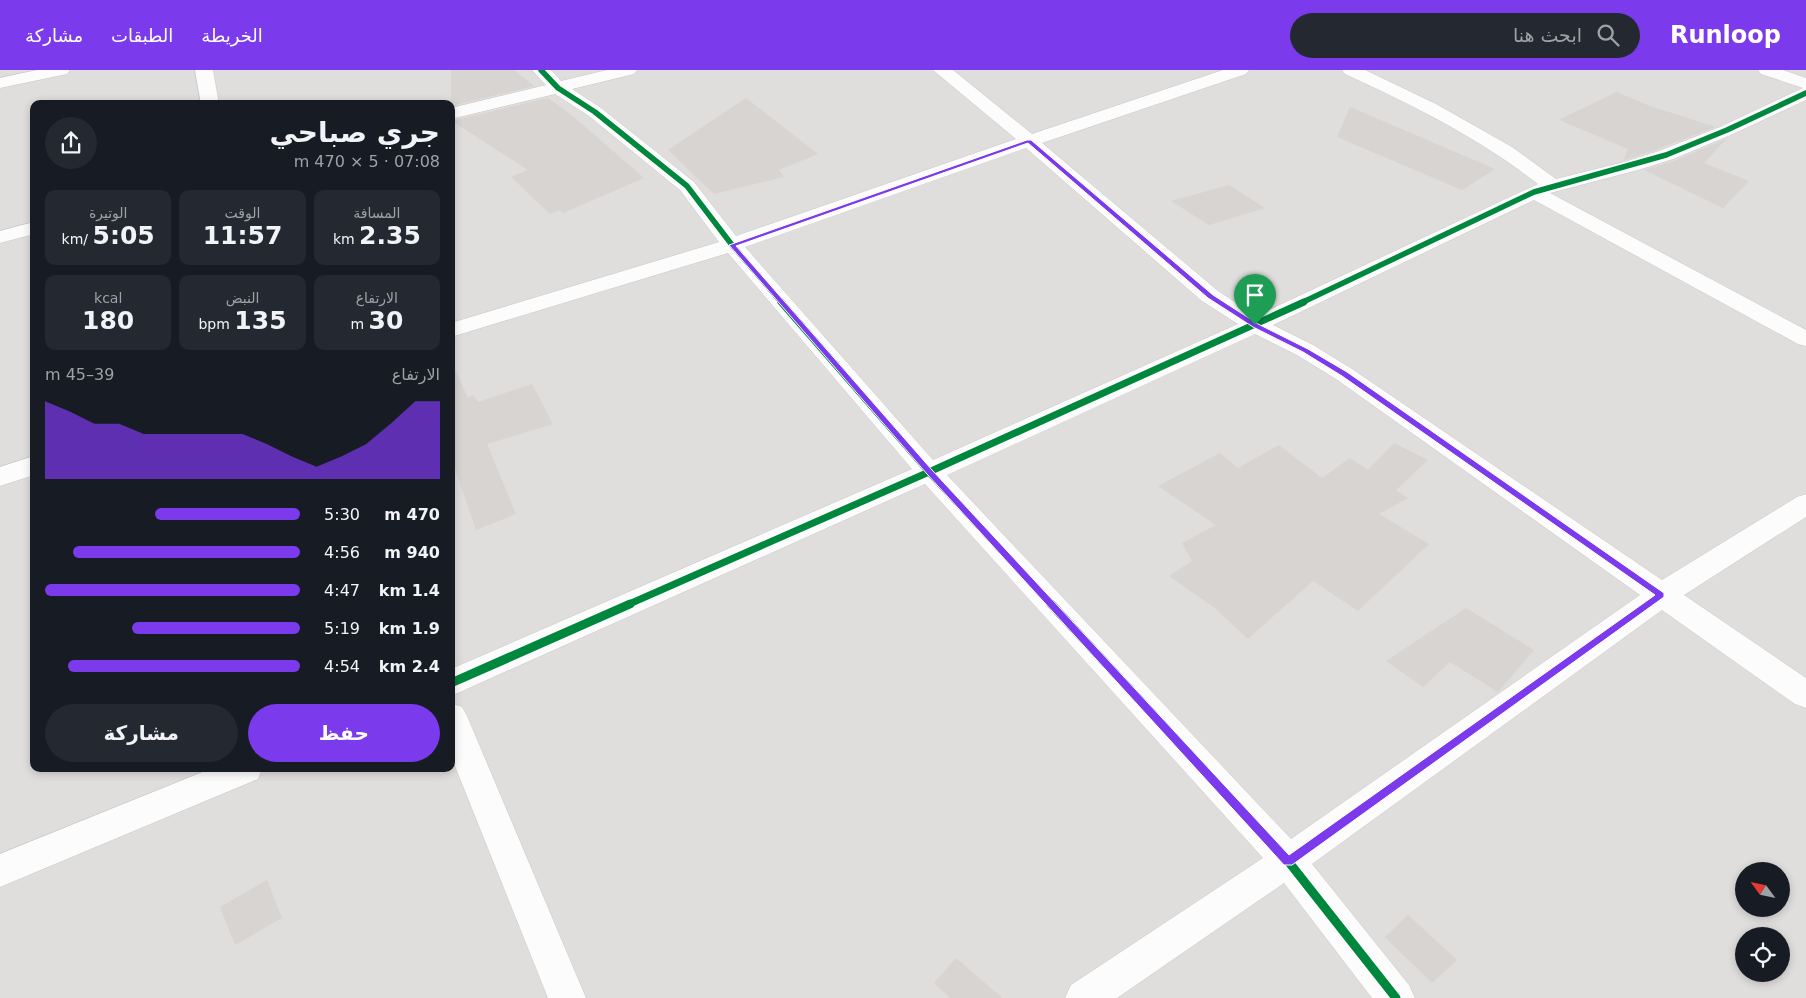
<!DOCTYPE html>
<html lang="ar">
<meta charset="utf-8">
<style>
:root{--surface:#171b24;--page:#242831;--text:#f1f3f6;--muted:#9ea1a6;--accent:#7c3aed}
body{margin:0;font-family:"DejaVu Sans","Noto Naskh Arabic",sans-serif;background:var(--page);color:var(--text);direction:rtl;height:100vh;display:flex;flex-direction:column;font-size:19px;white-space:nowrap}
*{box-sizing:border-box;margin:0}
p{font-size:16px;color:var(--muted)}
.icon{flex:none;width:28px;height:28px;fill:none;stroke:currentColor;stroke-width:2;stroke-linecap:round;stroke-linejoin:round}
.map{position:relative;flex:1;overflow:hidden;direction:ltr}
.side{position:absolute;left:30px;top:30px;width:425px;height:672px;display:flex;flex-direction:column;background:var(--surface);border-radius:10px;box-shadow:0 2px 8px #0003;direction:rtl}
.side>*{flex:none}
.needle{width:32px;rotate:303deg}
.buttons{position:absolute;left:1735px;top:792px;display:grid;gap:10px}
.buttons a{display:grid;place-items:center;width:55px;height:55px;border-radius:50%;background:var(--surface);box-shadow:0 2px 8px #0003;font-size:25px}
.pin{position:absolute;display:grid;place-items:center;width:42px;height:42px;color:#fff;margin:-51px -21px;border-radius:50% 50% 50% 0;rotate:-45deg;box-shadow:0 0 5px #0007}
.pin .icon{rotate:45deg}
.round{display:grid;place-items:center;flex:none;width:52px;height:52px;border-radius:26px;background:var(--page)}
.head{display:flex;align-items:center;justify-content:space-between;height:85px;padding:0 15px}
h1{font-size:28px;font-weight:700;line-height:38px}
.figures{display:grid;grid-template-columns:repeat(3,1fr);gap:8px;height:85px;padding:5px 15px}
.figures div{display:grid;align-content:center;border-radius:10px;background:var(--page);text-align:center}
.figures b{font-size:25px;font-weight:700}
.figures small{font-size:14px;font-weight:400}
.figures p{font-size:14px}
.chart{height:140px;padding:10px 15px}
.chart p{display:flex;justify-content:space-between}
.chart svg{width:100%;height:90px;margin-top:5px;fill:var(--accent);opacity:.7}
.primary-button{display:flex;gap:10px;margin-top:auto;padding:10px 15px}
.primary-button a{flex:1;height:58px;border-radius:30px;background:var(--accent);color:#fff;font-size:20px;font-weight:700;line-height:58px;text-align:center}
.primary-button a+a{background:var(--page);color:var(--text)}
ul{padding:0 15px;list-style:none;font-size:16px}
li{display:grid;grid-template-columns:80px 60px 1fr;align-items:center;height:38px}
li i{height:12px;border-radius:6px;background:var(--accent)}
header{display:flex;align-items:center;gap:30px;box-sizing:border-box;height:70px;padding:0 25px;background:var(--accent);color:#fff}
header strong{font-size:24px}
nav{display:flex;gap:28px;margin-inline-start:auto;font-size:18px}
.search{width:350px;height:45px;background:var(--page);display:flex;align-items:center;gap:12px;box-sizing:border-box;padding:0 18px;border-radius:28px;color:var(--muted);font-size:19px}
.map>svg:first-child{display:block}
.residential{fill:#dfdedc;fill-rule:evenodd}
.building{fill:#d7d4d2}
.lines{fill:none;stroke-linecap:round;stroke-linejoin:round}
.street-casing{stroke:#c9c8c7;stroke-width:1}
.street{fill:#fdfcfc;fill-rule:evenodd}
.cycleway-far2-casing{stroke:#fff;stroke-width:8}
.cycleway-far1-casing{stroke:#fff;stroke-width:10}
.cycleway-casing{stroke:#fff;stroke-width:12}
.cycleway-far2{stroke:#00873e;stroke-width:5.5}
.cycleway-far1{stroke:#00873e;stroke-width:7}
.cycleway{stroke:#00873e;stroke-width:9}
.route{fill:#7c3aed;stroke:#fff;fill-rule:evenodd}
</style>
<header>
<strong>Runloop</strong>
<div class="search"><svg class="icon" aria-label="search" viewBox="0 0 24 24"><circle cx="10" cy="10" r="6"/><path d="M15 15l6 6"/></svg>ابحث هنا</div>
<nav><a>الخريطة</a><a>الطبقات</a><a>مشاركة</a></nav>
</header>
<div class="map">
<svg width="1806" height="928" viewBox="0 0 1806 928">
<rect width="100%" height="100%" fill="#f0eeeb"/>
<path class="residential" d="M0,0H1806V928H0ZM34,34H451V699H34ZM1744,801H1781V839H1744ZM1744,866H1781V904H1744Z"/>
<g class="building">
<path d="M451,0H514L534,16L451,36Z"/>
<path d="M1616,22L1650,36L1716,57L1658,79L1624,90L1628,79L1559,50Z"/>
<path d="M548,28L574,47L644,108L563,143L560,140L550,144L511,107L528,100L452,51Z"/>
<path d="M746,28L818,84L779,100L784,107L714,124L668,80Z"/>
<path d="M1350,37L1495,99L1462,120L1337,67Z"/>
<path d="M1726,69L1704,93L1749,111L1723,138L1644,100L1674,91Z"/>
<path d="M1229,115L1265,138L1209,155L1171,131Z"/>
<path d="M451,290L468,328L473,325L478,332L532,314L553,354L487,374L516,444L476,460L451,387Z"/>
<path d="M1394,373L1428,390L1396,420L1408,428L1379,444L1429,474L1358,541L1313,511L1248,569L1216,539L1169,506L1192,491L1182,473L1216,455L1158,416L1220,383L1238,398L1279,375L1322,408L1350,388L1368,400Z"/>
<path d="M1466,538L1534,580L1498,622L1450,592L1423,617L1386,591Z"/>
<path d="M267,810L282,848L235,875L220,837Z"/>
<path d="M1408,845L1457,890L1432,913L1385,867Z"/>
<path d="M956,888L1002,928H950L934,913Z"/>
</g>
<g class="lines">
<defs>
<g id="street">
<path d="M37,0H70L67,4L0,18V8Z"/>
<path d="M195,0H213L219,34H201Z"/>
<path d="M532,0H551L561,11L607,0H637L634,4L572,19L601,38L694,112L736,166L1016,69L933,0H953L1032,64L1223,0H1249L1246,4L1042,73L1218,221L1256,246L1538,114C1479,68 1413,35 1345,4L1342,0H1365L1436,34L1512,77L1556,109L1624,92L1659,81L1720,57L1803,18L1761,4L1758,0H1783L1806,8V30L1733,64L1673,89L1638,100L1550,123L1806,260V276L1798,274L1534,130L1273,255L1313,275L1352,299L1662,510L1797,427L1806,424V447L1684,525L1806,608V638L1795,634L1662,540L1312,794L1409,915L1415,928H1372L1284,813L1117,928H1065L1071,915L1263,788L925,414L451,626V599L912,399L728,183L451,267V253L719,172L680,120L589,46L555,24L451,49V38L546,15ZM1026,78L1202,231L1238,254L933,390L745,177ZM1255,264L1297,285L1336,309L1640,525L1291,769L947,405Z"/>
<path d="M34,152V164L0,173V161Z"/>
<path d="M34,386V405L0,416V397Z"/>
<path d="M451,633L462,637L467,646L586,928H548L451,686Z"/>
<path d="M210,699H262L258,709L0,817V784Z"/>
</g>
</defs>
<use href="#street" class="street-casing"/>
<use href="#street" class="street"/>
<defs>
<g id="cycleway-far2">
<path d="M541,0L558,18L595,42L687,116L732,175L782,233"/>
<path d="M1301,233L1534,122L1666,85L1727,60L1806,23"/>
</g>
<g id="cycleway-far1">
<path d="M781,232L929,402L1052,535"/>
<path d="M627,535L929,402L1304,232"/>
</g>
<g id="cycleway">
<path d="M1051,534L1288,791L1396,928"/>
<path d="M451,613L630,534"/>
</g>
</defs>
<use href="#cycleway-far2" class="cycleway-far2-casing"/>
<use href="#cycleway-far1" class="cycleway-far1-casing"/>
<use href="#cycleway" class="cycleway-casing"/>
<use href="#cycleway-far2" class="cycleway-far2"/>
<use href="#cycleway-far1" class="cycleway-far1"/>
<use href="#cycleway" class="cycleway"/>
</g>
<path class="route" d="M1027,70H1031L1213,225L1258,254L1308,279L1347,302L1664,523V527L1292,795H1284L927,404L729,175ZM1028,73L1208,228L1253,257L1303,282L1342,306L1655,525L1289,785L932,400L736,176Z"/>
</svg>
<div class="buttons">
<a><svg class="needle" viewBox="-14 -14 28 28"><path d="M0-13l5 13h-10z" fill="#e53935"/><path d="M0 13l5-13h-10z" fill="#9ea1a6"/></svg></a>
<a><svg class="icon" aria-label="locate" viewBox="0 0 24 24"><circle cx="12" cy="12" r="6"/><path d="M12 2v4M12 18v4M2 12h4M18 12h4"/></svg></a>
</div>
<div class="pin" style="left:1255px;top:255px;background:#1e9e55"><svg class="icon" aria-label="arrive" viewBox="0 0 24 24"><path d="M6 21V4h12l-3 4 3 4H6"/></svg></div>
<section class="side">
<div class="head"><div><h1>جري صباحي</h1><p>07:08 · 5 × 470 m</p></div><a class="round"><svg class="icon" aria-label="share" viewBox="0 0 24 24"><path d="M12 15V3M7 8l5-5 5 5M5 13v7h14v-7"/></svg></a></div>
<div class="figures">
<div><p>المسافة</p><b>2.35<small> km</small></b></div>
<div><p>الوقت</p><b>11:57</b></div>
<div><p>الوتيرة</p><b>5:05<small> /km</small></b></div>
</div>
<div class="figures">
<div><p>الارتفاع</p><b>30<small> m</small></b></div>
<div><p>النبض</p><b>135<small> bpm</small></b></div>
<div><p>kcal</p><b>180</b></div>
</div>
<div class="chart"><p><span>الارتفاع</span>39–45 m</p>
<svg viewBox="0 0 160 44" preserveAspectRatio="none"><path d="M0 44V6L10 11L20 17L30 17L40 22L50 22L60 22L70 22L80 22L90 27L100 33L110 38L120 33L130 27L140 17L150 6L160 6V44z"/></svg>
</div>
<ul>
<li><b>470 m</b>5:30<i style="width:57%"></i></li>
<li><b>940 m</b>4:56<i style="width:89%"></i></li>
<li><b>1.4 km</b>4:47<i style="width:100%"></i></li>
<li><b>1.9 km</b>5:19<i style="width:66%"></i></li>
<li><b>2.4 km</b>4:54<i style="width:91%"></i></li>
</ul>
<div class="primary-button"><a>حفظ</a><a>مشاركة</a></div>
</section>
</div>
